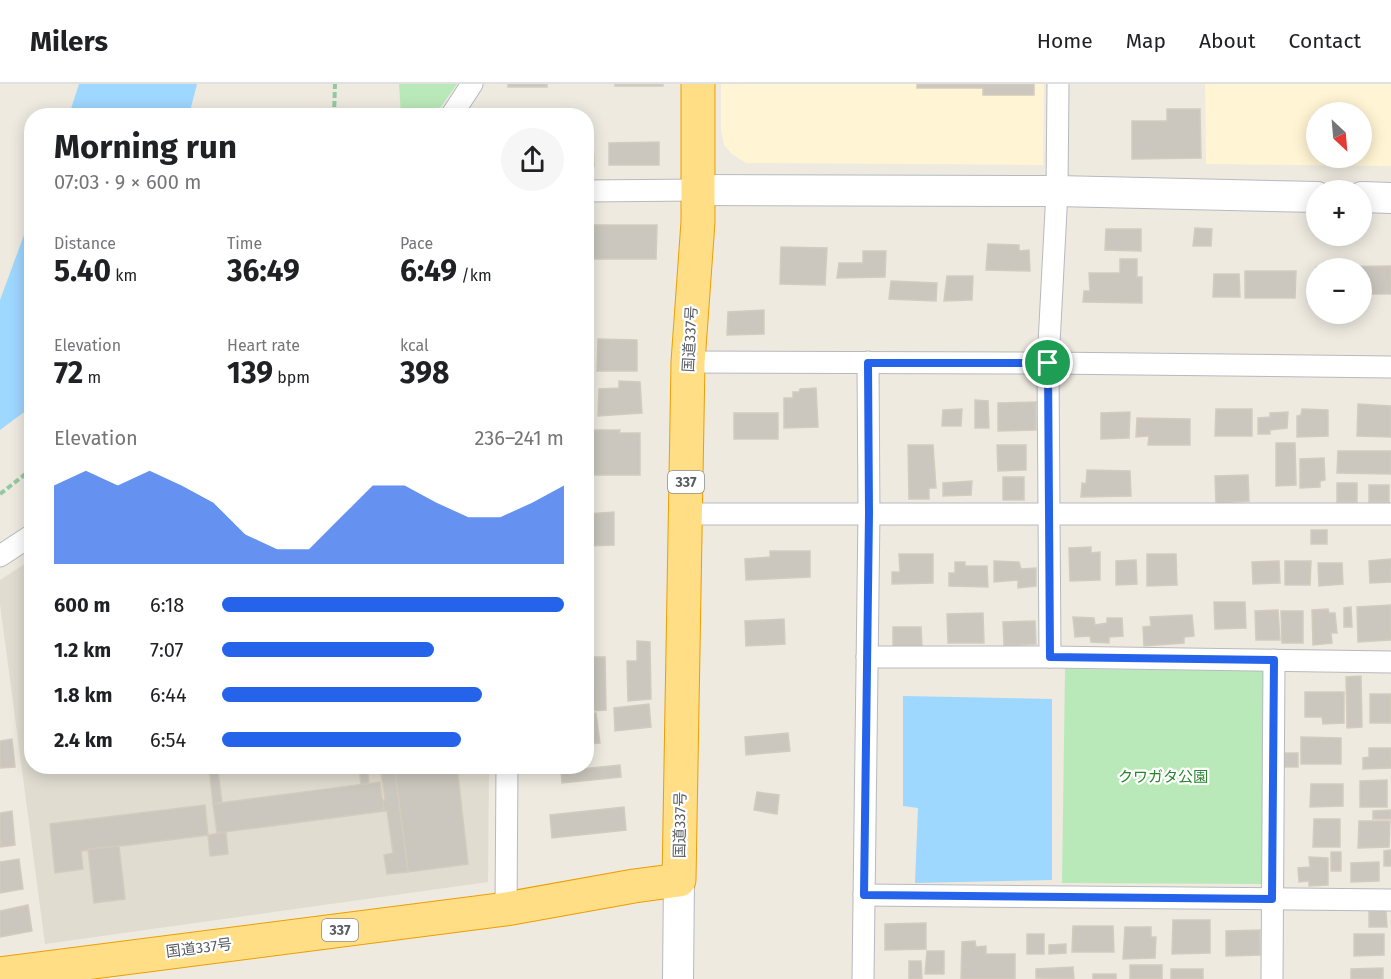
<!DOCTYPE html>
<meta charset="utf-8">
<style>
:root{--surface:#fff;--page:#f6f6f6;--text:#202124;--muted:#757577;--line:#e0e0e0;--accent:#2563eb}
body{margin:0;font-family:"Fira Sans","Noto Sans JP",sans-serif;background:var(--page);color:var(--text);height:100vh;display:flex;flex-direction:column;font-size:22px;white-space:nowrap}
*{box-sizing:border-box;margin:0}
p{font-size:20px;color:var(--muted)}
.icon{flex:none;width:33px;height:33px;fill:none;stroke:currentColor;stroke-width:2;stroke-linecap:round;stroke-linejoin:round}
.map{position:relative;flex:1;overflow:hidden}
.side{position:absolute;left:24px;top:24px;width:570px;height:666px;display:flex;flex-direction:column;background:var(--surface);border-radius:24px;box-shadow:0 3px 15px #0003}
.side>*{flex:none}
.needle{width:39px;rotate:154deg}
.fabs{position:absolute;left:1306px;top:18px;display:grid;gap:12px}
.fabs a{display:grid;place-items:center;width:66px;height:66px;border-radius:50%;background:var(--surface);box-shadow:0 3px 15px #0003;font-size:30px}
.pin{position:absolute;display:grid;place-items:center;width:51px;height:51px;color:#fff;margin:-26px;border:3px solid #fff;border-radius:50%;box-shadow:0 2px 6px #0007}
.round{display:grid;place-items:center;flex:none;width:63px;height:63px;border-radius:32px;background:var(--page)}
.head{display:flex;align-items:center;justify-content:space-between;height:102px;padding:0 30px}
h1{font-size:33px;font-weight:700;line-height:45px}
.metrics{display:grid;grid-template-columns:repeat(3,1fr);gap:9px;height:102px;padding:6px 30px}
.metrics div{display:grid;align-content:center}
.metrics b{font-size:30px;font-weight:700}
.metrics small{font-size:16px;font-weight:400}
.metrics p{font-size:16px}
.chart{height:168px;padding:12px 30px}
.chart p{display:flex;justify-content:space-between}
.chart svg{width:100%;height:108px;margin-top:6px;fill:var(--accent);opacity:.7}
ul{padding:0 30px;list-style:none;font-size:20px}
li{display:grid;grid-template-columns:96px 72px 1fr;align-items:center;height:45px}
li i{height:15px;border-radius:8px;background:var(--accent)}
header{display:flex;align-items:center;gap:36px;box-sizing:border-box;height:84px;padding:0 30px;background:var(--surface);border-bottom:2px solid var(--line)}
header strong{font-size:28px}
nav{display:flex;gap:33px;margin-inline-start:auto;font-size:21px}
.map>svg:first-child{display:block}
.commercial{fill:#fff4d3;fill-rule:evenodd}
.education{fill:#e0dcd0}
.green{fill:#bae9b9}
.water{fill:#9ed7ff}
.building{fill:#cbc7bf;stroke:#d3ccbe;stroke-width:1.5}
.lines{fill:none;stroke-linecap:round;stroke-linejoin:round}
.street-casing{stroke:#b6b9be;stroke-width:23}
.secondary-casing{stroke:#b6bac1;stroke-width:32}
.highway-casing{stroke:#ed9e00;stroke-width:35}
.path{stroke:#92caa0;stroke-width:4;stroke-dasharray:6 3;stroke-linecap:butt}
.street{stroke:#fff;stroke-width:21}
.secondary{stroke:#fff;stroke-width:30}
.highway{stroke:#ffde85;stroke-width:33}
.route-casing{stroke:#fff;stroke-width:12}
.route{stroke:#2563eb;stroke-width:8}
.labels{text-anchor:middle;stroke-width:4.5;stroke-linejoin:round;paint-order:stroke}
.shield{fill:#fff;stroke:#8b8e92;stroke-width:1.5}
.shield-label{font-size:14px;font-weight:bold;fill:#595d63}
.street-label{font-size:15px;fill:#595d63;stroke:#fff}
.park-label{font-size:15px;fill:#2a822c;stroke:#fff}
</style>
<header>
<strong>Milers</strong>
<nav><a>Home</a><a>Map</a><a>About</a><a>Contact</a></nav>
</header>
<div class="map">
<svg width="1391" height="895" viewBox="0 0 1391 895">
<rect width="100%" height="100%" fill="#eeeae0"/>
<g class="commercial">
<path d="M721,0H1044L1043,81L746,79L732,70L724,61L721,45Z"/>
<path d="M1205,0H1391V82L1206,80ZM1362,28V74H1317V28Z"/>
</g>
<path class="education" d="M31,476L32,682L489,683L488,798L45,860L0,520V496Z"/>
<g class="green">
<path d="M399,0H457L435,31L401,32Z"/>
<path d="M1065,585L1264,587L1261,800L1062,799Z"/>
</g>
<g class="water">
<path d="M79,0H197L189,31H69Z"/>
<path d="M31,132V323L0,346V216Z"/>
<path d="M903,612L1052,615V796L915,799L918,724L903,722Z"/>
</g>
<g class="building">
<rect x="508" y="0" width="39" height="3"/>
<rect x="615" y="0" width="48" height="2"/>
<path d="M917,0H1034V11H983V4H917Z"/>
<path d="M1167,25H1200L1201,74L1132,75V37H1167Z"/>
<path d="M586,57H593L594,82H586Z"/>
<path d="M659,58V81H609V59Z"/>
<path d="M586,141H657L656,175H586Z"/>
<path d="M1195,144L1212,145L1211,162H1193Z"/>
<path d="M1106,145H1141V167L1105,166Z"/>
<path d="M988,160L1019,161V167L1029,166L1030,187L986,186Z"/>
<path d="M781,163L827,164L825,201L780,200Z"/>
<path d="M863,167H886L885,193L837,194L839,179H863Z"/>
<path d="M1120,175H1137V193H1142V219L1083,218L1084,207H1090L1089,189H1120Z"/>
<path d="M1391,182V210H1362V184H1317V210H1314L1316,183Z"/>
<path d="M1245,187H1296L1295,214H1245Z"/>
<path d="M1214,190H1239L1240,213H1213Z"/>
<path d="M947,192H973L972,216L944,217Z"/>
<path d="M891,197L937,199L936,217L889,215Z"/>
<path d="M764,226V250L727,251L728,228Z"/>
<path d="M598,255L637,256V287H597Z"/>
<path d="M619,297L640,298L642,329L598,332L599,305L619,304Z"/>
<path d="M586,303H593L592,329H586Z"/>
<path d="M816,304L818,343L784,344V314H793V308H799L800,305Z"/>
<path d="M975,316L988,317L989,344H975Z"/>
<path d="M1036,318V346L998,347V319Z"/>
<path d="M1358,320L1391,322V353L1357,352Z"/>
<path d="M962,325L961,342H942L943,326Z"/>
<path d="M1216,325H1252V352H1215Z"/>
<path d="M1302,325L1328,326V352L1297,353V332L1301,331Z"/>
<path d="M1130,328L1129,354L1101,355V329Z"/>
<path d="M1288,328L1287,344L1270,346V350H1258V334L1270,333V329Z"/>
<rect x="734" y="329" width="44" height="26"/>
<path d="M1137,334L1190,335V361H1148L1149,352L1136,353Z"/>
<path d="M593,346H620L619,349H640V391H593Z"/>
<path d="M1276,359H1295L1296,401L1276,402Z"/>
<path d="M908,361H933L936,404H929V415H909Z"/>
<path d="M997,361H1026V386L998,387Z"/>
<path d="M1338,367H1391V390L1337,389Z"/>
<path d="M1324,374L1325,396L1320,397V403L1300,404V375Z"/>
<path d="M1087,386L1130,387L1131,412L1081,413L1082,399L1086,400Z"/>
<path d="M1248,391L1249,417L1216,419L1215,392Z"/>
<rect x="1003" y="393" width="21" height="23"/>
<path d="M972,397L971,411L943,412V399Z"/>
<rect x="1337" y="399" width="20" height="19"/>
<rect x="1369" y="401" width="20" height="17"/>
<path d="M614,428V461L586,462V430Z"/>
<rect x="1311" y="446" width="16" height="14"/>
<path d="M1091,463V469L1100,468V496L1070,497L1069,464Z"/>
<path d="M770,467H810V493L746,496L745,475L770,473Z"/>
<path d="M899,470H933V499L892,500V488H900Z"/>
<path d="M1147,470H1176L1177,501L1147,502Z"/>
<path d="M1391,475V498L1370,499L1369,477Z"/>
<path d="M1136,476L1137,500L1116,501V477Z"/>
<path d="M994,477L1019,478L1021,485L1036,484V502L1018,504V496L994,498Z"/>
<path d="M1279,477L1280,499L1253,500L1252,478Z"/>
<path d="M1285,477H1311L1310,501H1285Z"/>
<path d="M955,478H965V482H987L988,503L949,502V489H955Z"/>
<path d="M1318,479H1342L1343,500L1319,502Z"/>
<path d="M1214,518H1245L1246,544L1215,545Z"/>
<path d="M1391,521V556L1358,558L1357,523Z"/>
<path d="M1351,523L1352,543H1344V524Z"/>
<path d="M1328,525L1329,529H1335L1337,549H1331L1332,559L1313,561L1312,526Z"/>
<path d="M1278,526L1280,556H1256L1255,527Z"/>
<path d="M1281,527H1303V559H1282Z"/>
<path d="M983,529L984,559H948L947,530Z"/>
<path d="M1192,531L1194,552L1184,553V559L1144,562L1143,543L1151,542L1150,533Z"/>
<path d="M1073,533L1094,534L1095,541L1107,539V534H1122L1123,552L1109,553V559L1091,558L1090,552L1075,553Z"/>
<path d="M784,535L785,560L746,562L745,537Z"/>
<path d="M1035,537L1036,560L1004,562L1003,538Z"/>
<path d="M893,543H921L922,562L893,563Z"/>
<path d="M637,557L650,558L651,615L628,617L627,577H637Z"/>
<path d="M586,573H605L606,626L586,627Z"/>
<path d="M1361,592L1362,643L1347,644L1346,593Z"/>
<path d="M1305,608H1344V639L1323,640L1322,633H1305Z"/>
<rect x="1370" y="610" width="21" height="29"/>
<path d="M649,620L651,643L615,647L614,624Z"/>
<path d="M596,629L600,659L586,660V630Z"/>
<path d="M788,649L790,667L746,671L745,653Z"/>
<path d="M1301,653L1341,654V680H1301Z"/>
<path d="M12,655L15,683L0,684V657Z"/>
<path d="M1369,664H1391V684L1363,685V674L1369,673Z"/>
<rect x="1283" y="669" width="15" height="14"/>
<path d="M620,681L621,693L562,699L561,687Z"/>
<path d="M89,682H140L89,689Z"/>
<path d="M209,682H225L218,687L222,719L213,720Z"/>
<path d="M359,682H367L369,699L361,701Z"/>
<path d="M425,682H457L468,780L408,788L395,687Z"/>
<path d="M395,687L408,788L387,790L384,771L393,769L387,727H384L382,716H385L381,689Z"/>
<path d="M1387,696V723H1360V697Z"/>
<path d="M380,698L384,727L217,749L213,720Z"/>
<path d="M1311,700H1343V722L1310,723Z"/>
<path d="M757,708L779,711L777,730L754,726Z"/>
<path d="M205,721L208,751L81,767L83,785L55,789L50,740Z"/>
<path d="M624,723L626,746L552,754L550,731Z"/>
<path d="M1391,726V735H1373V727Z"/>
<path d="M12,727L15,761L0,763V729Z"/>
<path d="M1314,735H1340V763H1313Z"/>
<path d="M1359,737H1390L1389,763L1358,764Z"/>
<path d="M226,748L228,770L210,772L208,751Z"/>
<path d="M119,762L125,815L94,819L88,765Z"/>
<path d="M1391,766V782H1384V767Z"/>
<rect x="1331" y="768" width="10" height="19"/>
<path d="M1309,773L1328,774V801L1309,802V797L1299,798L1298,784L1310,783Z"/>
<path d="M19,775L23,805L0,809V778Z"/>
<path d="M1379,778V797L1351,798V779Z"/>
<path d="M28,821L32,847L0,853V827Z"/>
<path d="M1369,827H1386L1387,843H1369Z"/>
<path d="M1173,836H1210V869L1172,870Z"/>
<path d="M926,839V865L885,866V840Z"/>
<path d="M1073,842H1113L1114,868H1072Z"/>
<path d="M1125,843H1151V853H1156L1155,874L1123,875Z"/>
<path d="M1260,846V871L1226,872V847Z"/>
<rect x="1027" y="850" width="17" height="20"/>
<path d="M1354,850H1384V871L1354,872Z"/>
<path d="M975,857L976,863L986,862V870H1015V895H961L962,858Z"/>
<path d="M1066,860V869L1049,870V861Z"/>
<path d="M927,867H944V890H925Z"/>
<path d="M909,877H921L922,895H909Z"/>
<rect x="1130" y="881" width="32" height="14"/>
<path d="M1073,883L1074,895L1036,894V885Z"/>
<path d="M1383,884V895H1351V885Z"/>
<rect x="1171" y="885" width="32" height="10"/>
<rect x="1093" y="890" width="23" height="5"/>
</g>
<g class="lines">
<defs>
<g id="street">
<path d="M451,32L472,0"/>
<path d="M586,107L698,106"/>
<path d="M688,278L1048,279L1391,283"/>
<path d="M686,430H1391"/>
<path d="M0,472L32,451"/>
<path d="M867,573H1050L1391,578"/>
<path d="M1050,573L1048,279L1057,107L1058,0"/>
<path d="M864,811L1391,816"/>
<path d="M506,825L507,682"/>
<path d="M863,895L869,429L868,278"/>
<path d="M1272,895L1274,576"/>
</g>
<g id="secondary">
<path d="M698,106L1057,107L1317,113"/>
<path d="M1362,113L1391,114"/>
<path d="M678,895L679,796"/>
</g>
<path id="highway" d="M0,890L506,825L634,802L679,796L688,278L698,138V0"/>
</defs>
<use href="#street" class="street-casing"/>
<use href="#secondary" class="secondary-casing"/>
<use href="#highway" class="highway-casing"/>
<g class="path">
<path d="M334,32L335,0"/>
<path d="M0,410L32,385"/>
</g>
<use href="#street" class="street"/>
<use href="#secondary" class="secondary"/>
<use href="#highway" class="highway"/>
</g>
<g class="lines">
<defs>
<path id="route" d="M868,279H1048L1050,573L1274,576L1272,815L864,811L869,429Z"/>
</defs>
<use href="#route" class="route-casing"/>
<use href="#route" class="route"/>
</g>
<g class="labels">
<g class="shield">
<rect x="668" y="387" width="36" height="22" rx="4.5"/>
<rect x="322" y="835" width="36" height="22" rx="4.5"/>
</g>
<g class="shield-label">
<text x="686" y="403">337</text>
<text x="340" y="851">337</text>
</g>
<g class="street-label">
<text transform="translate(690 255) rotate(-87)" y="5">国道337号</text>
<text transform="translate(680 741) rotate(-89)" y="5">国道337号</text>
<text transform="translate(199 864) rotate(-7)" y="5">国道337号</text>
</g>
<g class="park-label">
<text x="1163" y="698">クワガタ公園</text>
</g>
</g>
</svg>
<div class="fabs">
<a><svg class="needle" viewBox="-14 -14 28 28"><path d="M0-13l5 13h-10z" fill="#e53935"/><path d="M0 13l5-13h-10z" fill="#757577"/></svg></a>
<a>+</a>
<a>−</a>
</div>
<div class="pin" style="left:1048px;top:279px;background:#1e9e55"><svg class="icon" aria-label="arrive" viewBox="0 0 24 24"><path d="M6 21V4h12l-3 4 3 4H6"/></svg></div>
<section class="side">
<div class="head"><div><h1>Morning run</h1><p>07:03 · 9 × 600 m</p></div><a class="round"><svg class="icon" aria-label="share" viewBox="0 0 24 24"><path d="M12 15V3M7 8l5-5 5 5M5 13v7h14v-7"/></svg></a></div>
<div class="metrics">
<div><p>Distance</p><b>5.40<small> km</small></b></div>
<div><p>Time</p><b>36:49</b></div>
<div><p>Pace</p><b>6:49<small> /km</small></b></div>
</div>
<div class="metrics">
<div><p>Elevation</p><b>72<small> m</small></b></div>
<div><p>Heart rate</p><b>139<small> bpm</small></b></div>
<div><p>kcal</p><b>398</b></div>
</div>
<div class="chart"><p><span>Elevation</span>236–241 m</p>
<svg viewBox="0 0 160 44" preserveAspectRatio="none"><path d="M0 44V12L10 6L20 12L30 6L40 12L50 19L60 32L70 38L80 38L90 25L100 12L110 12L120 19L130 25L140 25L150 19L160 12V44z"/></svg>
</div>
<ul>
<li><b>600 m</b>6:18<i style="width:100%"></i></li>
<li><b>1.2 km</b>7:07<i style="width:62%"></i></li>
<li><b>1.8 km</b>6:44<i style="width:76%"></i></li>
<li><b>2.4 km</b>6:54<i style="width:70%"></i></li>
</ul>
</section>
</div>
